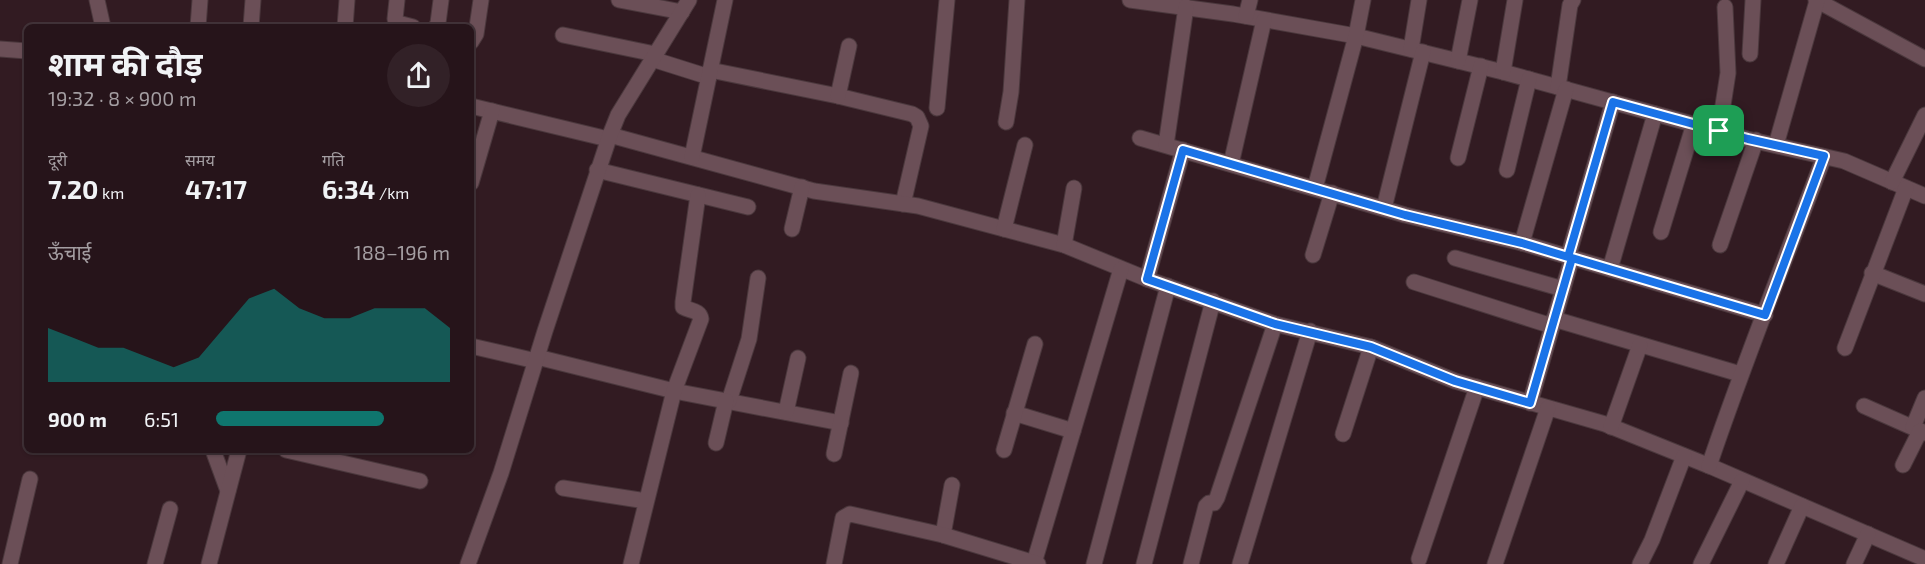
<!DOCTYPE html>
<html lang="hi">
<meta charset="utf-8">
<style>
:root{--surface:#26141a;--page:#322127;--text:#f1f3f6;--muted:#a49ea2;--line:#423339;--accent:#0f766e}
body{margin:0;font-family:"Exo 2","Noto Sans Devanagari",sans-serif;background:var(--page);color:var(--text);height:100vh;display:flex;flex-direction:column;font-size:22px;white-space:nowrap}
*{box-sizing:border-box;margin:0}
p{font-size:20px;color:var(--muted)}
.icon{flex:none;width:33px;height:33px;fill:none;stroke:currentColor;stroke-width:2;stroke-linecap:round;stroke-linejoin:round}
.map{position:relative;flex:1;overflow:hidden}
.sheet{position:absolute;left:24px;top:24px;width:450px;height:429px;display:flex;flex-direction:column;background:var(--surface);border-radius:9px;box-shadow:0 2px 4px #0004,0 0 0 2px var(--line)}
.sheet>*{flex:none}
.pin{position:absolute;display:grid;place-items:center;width:51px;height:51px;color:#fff;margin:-26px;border-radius:12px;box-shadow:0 3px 9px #0006}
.round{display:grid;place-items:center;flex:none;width:63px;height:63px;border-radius:32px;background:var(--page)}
.head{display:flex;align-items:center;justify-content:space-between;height:102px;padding:0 24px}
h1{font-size:33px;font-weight:700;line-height:45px}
.metrics{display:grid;grid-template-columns:repeat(3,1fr);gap:9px;height:102px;padding:6px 24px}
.metrics div{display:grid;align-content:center}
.metrics b{font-size:26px;font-weight:700}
.metrics small{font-size:16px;font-weight:400}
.metrics p{font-size:16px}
.chart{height:168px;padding:12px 24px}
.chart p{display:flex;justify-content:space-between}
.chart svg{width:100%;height:108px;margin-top:6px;fill:var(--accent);opacity:.7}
ul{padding:0 24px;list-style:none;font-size:20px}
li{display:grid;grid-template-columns:96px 72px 1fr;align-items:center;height:45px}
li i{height:15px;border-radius:8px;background:var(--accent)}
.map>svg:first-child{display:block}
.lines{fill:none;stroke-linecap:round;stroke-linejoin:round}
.minor-casing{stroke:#4b383d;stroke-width:17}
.minor{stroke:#6b4f57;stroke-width:15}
.route-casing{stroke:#fff;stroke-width:12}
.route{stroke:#1a73e8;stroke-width:8}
</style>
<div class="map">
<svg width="1925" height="564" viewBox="0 0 1925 564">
<rect width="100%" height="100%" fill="#321b22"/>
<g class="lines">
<defs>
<g id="minor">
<path d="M97,0L103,27"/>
<path d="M397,0L395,19L398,23L413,27"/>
<path d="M619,0L682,12"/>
<path d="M1130,0L1233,14L1356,36L1503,72L1747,139L1844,161L1925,196"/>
<path d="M1816,0L1925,59"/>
<path d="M1246,16L1250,0"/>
<path d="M198,27L200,0"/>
<path d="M251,27L253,0"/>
<path d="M345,27L347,0"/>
<path d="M436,27L438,23L441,0"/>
<path d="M563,35L655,54"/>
<path d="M471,42L476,34L481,0"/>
<path d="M0,49L27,51"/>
<path d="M1411,49L1419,0"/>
<path d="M1750,54L1753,0"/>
<path d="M652,59L709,77"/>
<path d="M1458,61L1470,0"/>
<path d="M710,70L838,96L912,114L917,117L921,126L903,204"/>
<path d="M1503,72L1515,0"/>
<path d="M1558,87L1570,5L1573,0"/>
<path d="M838,96L849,46"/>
<path d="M471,106L608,139"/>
<path d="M937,108L947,0"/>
<path d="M1006,122L1011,92L1017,0"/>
<path d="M1719,131L1728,73L1725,7"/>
<path d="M610,135L814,191L918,206L1064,245L1147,279L1275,324L1371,347L1455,381L1605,424L1712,467L1925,559"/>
<path d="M1140,138L1405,215L1522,243L1765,315"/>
<path d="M1166,145L1186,7"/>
<path d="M1776,145L1817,1"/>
<path d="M692,157L725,0"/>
<path d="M1458,158L1481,66"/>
<path d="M1231,164L1264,20"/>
<path d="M597,170L748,207"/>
<path d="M1507,170L1529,79"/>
<path d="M1892,182L1925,115"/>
<path d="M471,183L492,111"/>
<path d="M1315,188L1356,36L1363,0"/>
<path d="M1384,208L1423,52"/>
<path d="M792,229L802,187"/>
<path d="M1004,229L1025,145"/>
<path d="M1661,232L1694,124"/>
<path d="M1522,243L1566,89"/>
<path d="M1064,245L1074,188"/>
<path d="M1720,245L1756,140"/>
<path d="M1313,255L1332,193"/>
<path d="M1568,257L1613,102"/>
<path d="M1455,258L1563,289"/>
<path d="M1610,269L1655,114"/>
<path d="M1872,273L1925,294"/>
<path d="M1147,279L1183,150"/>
<path d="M1414,282L1552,326"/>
<path d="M1554,319L1740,374"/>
<path d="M471,346L536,361"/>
<path d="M1845,348L1906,188"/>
<path d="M537,357L674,391L841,423"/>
<path d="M729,401L749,339L758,278"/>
<path d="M1530,403L1572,258"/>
<path d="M1864,406L1925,433"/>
<path d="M786,412L798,358"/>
<path d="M1014,413L1073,431"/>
<path d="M1611,427L1640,345"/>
<path d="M1913,427L1925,398"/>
<path d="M1343,434L1371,347"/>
<path d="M716,443L726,401"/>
<path d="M213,450L228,491"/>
<path d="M286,450L420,481"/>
<path d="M1004,450L1035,344"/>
<path d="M834,454L851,373"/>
<path d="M1903,465L1920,431"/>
<path d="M1709,466C1744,362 1785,260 1824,157"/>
<path d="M563,488L646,501"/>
<path d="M943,535L952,485"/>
<path d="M1419,559L1477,387"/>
<path d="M1034,563L1121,269"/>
<path d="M10,564L30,479"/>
<path d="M155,564L170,509"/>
<path d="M209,564L239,450"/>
<path d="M468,564L501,473L545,331L610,135L618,115L689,0"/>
<path d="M631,564L674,391L701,319C700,310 690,311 683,307V302L698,195"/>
<path d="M834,564L843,518L850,514L943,535L1038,564"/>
<path d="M1094,564L1168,286"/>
<path d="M1144,564L1213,301"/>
<path d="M1191,564L1206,506L1209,503H1214L1217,498L1275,324"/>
<path d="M1240,564L1310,331"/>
<path d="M1495,564L1548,408"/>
<path d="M1640,564L1652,540L1684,456"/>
<path d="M1701,564L1742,481"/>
<path d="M1776,564L1802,506"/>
<path d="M1854,564L1868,534"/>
</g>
</defs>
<use href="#minor" class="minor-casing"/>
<use href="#minor" class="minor"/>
</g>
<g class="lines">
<defs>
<path id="route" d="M1613,102L1748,139L1824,156L1765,315L1572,258L1530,403L1455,381L1371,347L1275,324L1147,279L1183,150L1405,215L1522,243L1568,257Z"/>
</defs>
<use href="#route" class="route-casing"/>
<use href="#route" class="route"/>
</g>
</svg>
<div class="pin" style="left:1719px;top:131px;background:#1e9e55"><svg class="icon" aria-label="arrive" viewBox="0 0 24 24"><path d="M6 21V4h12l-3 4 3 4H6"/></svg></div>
<section class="sheet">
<div class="head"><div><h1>शाम की दौड़</h1><p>19:32 · 8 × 900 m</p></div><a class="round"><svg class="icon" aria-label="share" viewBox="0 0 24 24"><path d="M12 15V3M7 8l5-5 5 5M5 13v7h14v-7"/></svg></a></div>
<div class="metrics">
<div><p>दूरी</p><b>7.20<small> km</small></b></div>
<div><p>समय</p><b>47:17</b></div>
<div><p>गति</p><b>6:34<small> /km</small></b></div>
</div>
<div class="chart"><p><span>ऊँचाई</span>188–196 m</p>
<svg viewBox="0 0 160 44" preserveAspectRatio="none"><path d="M0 44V22L10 26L20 30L30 30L40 34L50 38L60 34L70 22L80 10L90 6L100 14L110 18L120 18L130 14L140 14L150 14L160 22V44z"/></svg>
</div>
<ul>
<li><b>900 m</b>6:51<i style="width:72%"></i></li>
</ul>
</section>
</div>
